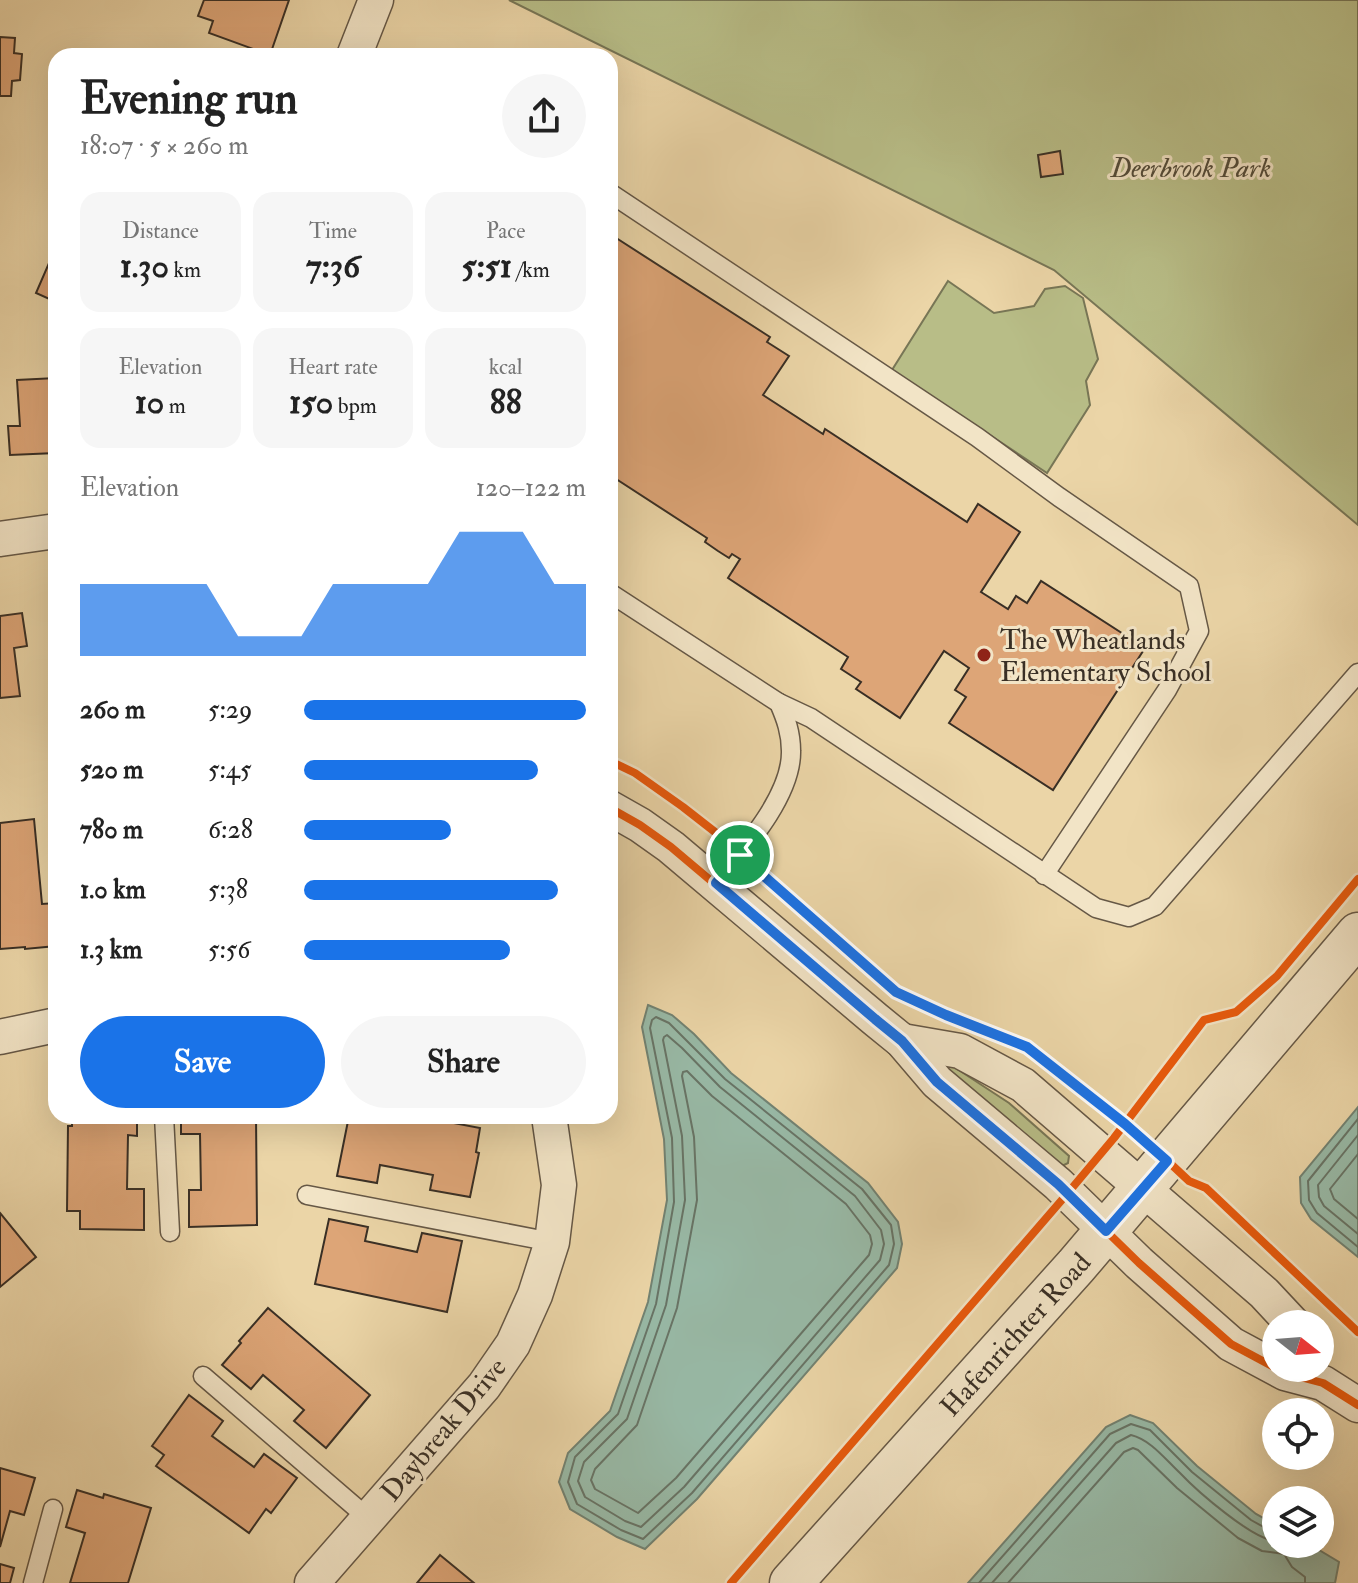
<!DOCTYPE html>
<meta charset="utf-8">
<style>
:root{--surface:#fff;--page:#f6f6f6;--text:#222;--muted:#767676;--accent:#1a73e8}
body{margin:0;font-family:"IM FELL Double Pica",serif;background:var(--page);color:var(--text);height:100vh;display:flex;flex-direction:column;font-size:30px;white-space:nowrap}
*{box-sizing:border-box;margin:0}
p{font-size:26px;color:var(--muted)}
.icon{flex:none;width:44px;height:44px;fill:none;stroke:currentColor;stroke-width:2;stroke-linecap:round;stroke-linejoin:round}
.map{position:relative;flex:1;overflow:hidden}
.drawer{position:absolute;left:48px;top:48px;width:570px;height:1076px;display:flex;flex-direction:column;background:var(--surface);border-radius:24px;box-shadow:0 8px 32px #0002}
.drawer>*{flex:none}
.needle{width:52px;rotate:107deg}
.tools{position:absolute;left:1262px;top:1310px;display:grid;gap:16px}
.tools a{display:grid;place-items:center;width:72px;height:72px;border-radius:50%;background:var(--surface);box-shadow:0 8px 32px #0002;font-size:40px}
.pin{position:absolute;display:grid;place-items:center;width:68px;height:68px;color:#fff;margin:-34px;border:4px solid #fff;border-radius:50%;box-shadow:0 2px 8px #0007}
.round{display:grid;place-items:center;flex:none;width:84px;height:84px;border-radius:42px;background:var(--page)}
.head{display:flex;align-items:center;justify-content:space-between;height:136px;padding:0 32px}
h1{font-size:44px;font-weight:700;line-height:60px}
.stats{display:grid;grid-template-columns:repeat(3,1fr);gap:12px;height:136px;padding:8px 32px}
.stats div{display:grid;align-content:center;border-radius:20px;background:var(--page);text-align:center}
.stats b{font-size:34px;font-weight:700}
.stats small{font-size:22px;font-weight:400}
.stats p{font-size:22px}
.chart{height:224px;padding:16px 32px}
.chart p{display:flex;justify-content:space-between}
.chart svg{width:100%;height:144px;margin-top:8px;fill:var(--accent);opacity:.7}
.cta{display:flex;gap:16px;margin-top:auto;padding:16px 32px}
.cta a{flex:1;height:92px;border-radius:48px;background:var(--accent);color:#fff;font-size:32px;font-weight:700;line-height:92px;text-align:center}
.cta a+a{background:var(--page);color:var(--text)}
ul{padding:0 32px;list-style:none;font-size:26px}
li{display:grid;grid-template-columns:128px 96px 1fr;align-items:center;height:60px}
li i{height:20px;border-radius:10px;background:var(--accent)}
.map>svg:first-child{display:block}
.green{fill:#b8bd87;stroke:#787656;stroke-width:2}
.water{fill:#98b9a6;stroke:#728272;stroke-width:2}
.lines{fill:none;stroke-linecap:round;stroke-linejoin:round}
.shore{stroke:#687466;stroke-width:2}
.building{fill:#dda577;stroke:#392f25;stroke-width:2}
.service-casing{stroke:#665846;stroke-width:21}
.minor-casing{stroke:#665846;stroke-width:37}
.tertiary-casing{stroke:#665846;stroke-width:45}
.service{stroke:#f2e4c6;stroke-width:18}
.minor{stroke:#f2e4c6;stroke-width:34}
.tertiary{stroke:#f2e4c6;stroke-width:42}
.cycleway-casing{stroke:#f2e4c6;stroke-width:13}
.cycleway{stroke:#e8590c;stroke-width:8}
.route-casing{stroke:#fff;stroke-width:16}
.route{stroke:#1a73e8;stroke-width:10}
.poi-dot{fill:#8f2418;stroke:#f2e4c6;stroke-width:3}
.labels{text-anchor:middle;stroke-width:6;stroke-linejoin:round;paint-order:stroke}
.park-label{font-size:28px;font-style:italic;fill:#524b39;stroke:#f2e4c6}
.poi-label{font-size:28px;fill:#392f25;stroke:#f2e4c6;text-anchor:start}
.street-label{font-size:28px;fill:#392f25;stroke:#f2e4c6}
</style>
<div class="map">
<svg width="1358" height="1583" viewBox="0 0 1358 1583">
<rect width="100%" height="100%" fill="#ebd5a7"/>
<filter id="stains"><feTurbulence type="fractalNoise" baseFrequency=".0025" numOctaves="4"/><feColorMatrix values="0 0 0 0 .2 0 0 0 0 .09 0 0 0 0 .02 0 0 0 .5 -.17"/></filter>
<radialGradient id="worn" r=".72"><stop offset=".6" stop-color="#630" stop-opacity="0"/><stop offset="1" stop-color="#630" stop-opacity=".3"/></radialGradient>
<g class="green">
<path d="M509,0H1358V525L1054,270Z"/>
<path d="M948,281L994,313L1034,306L1045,289L1065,286L1083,298L1098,359L1086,381L1090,405L1047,473L892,370Z"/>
<path d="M948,1063L1009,1103L1069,1156L1068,1163L1062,1166L945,1068Z"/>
</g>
<g class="water">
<path d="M648,1005L672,1015L694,1034L731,1073L868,1183L898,1222L902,1244L897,1268L697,1499L645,1549L617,1537L570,1509L559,1482L568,1453L610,1411L648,1302L667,1200L664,1139L642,1027Z"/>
<path d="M1358,1107V1257L1311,1219L1301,1203L1300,1177Z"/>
<path d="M1130,1415L1153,1423L1197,1466L1256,1514L1276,1525V1544H1309L1339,1562L1335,1583H968L1106,1427Z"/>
</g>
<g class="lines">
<g class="shore">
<path d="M656,1017L669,1023L725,1079L862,1189L891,1225L894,1244L889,1265L692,1493L643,1539L621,1530L577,1504L568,1482L575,1457L618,1414L656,1304L674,1202L672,1138L650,1028L652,1020Z"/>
<path d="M667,1035L682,1048L720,1087L855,1196L881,1230L884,1244L880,1260L684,1487L641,1527L625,1521L585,1497L578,1481L584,1462L627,1419L666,1305L685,1200L682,1136L663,1040L664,1037Z"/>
<path d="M687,1071L712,1096L846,1204L870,1235L872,1244L869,1255L676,1478L638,1513L595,1489L591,1480L595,1469L637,1425L677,1308L697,1200L694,1137L682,1076L683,1072Z"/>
<path d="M1358,1119L1308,1181L1309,1200L1317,1213L1358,1247"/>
<path d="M1358,1135L1318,1185L1319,1197L1324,1206L1358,1234"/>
<path d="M1358,1154L1330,1189L1334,1199L1358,1219"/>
<path d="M979,1583L1110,1434L1131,1424L1150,1430L1192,1472L1251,1520L1269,1530L1276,1531"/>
<path d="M992,1583L1116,1443L1131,1435C1151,1440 1165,1459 1180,1473C1197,1491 1253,1540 1276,1541"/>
<path d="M1008,1583L1124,1452L1133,1448L1138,1450L1177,1488L1238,1538L1262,1551L1284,1554L1292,1567L1305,1577V1583"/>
</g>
</g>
<g class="building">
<path d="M204,0H289L270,55L209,33L213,21L198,16Z"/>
<path d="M0,37L15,38L14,53L22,54L20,80L12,81L11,96H0Z"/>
<path d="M1060,151L1063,174L1041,177L1038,155Z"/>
<path d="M610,234L770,337L767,342L789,356L763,395L823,434L825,429L967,522L978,504L1020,532L981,592L1008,609L1016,596L1027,603L1041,581L1145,648L1053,790L949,723L966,697L955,690L969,668L944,651L900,718L856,689L861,682L841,669L848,657L728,578L740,559L732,554L729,558L718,551L705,542L707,538L610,475Z"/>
<path d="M56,247V302L36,293Z"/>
<path d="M56,378V453L10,455L8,426H20L17,380Z"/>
<path d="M22,613L27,646L14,648L20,696L0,698V616Z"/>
<path d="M34,819L42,904L56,903V946L25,949V947L0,949V823Z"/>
<path d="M72,1116H137V1136L128,1135L127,1189H144V1230L80,1229V1211H67L68,1126H72Z"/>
<path d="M181,1116H256L257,1225L189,1227V1190H201L200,1134H181Z"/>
<path d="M349,1116H417L480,1128L476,1152L479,1153L470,1197L430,1190L433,1175L380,1165L377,1183L337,1176Z"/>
<path d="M0,1213L36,1257L0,1287Z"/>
<path d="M329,1219L368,1227L365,1241L417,1252L422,1233L462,1241L447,1312L315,1284Z"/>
<path d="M268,1308L370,1395L326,1448L294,1421L304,1410L263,1375L251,1389L222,1365L241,1343L239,1341Z"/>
<path d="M189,1395L223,1421L212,1436L254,1467L264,1454L297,1478L271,1513L266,1509L249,1533L156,1466L164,1455L152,1446Z"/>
<path d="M0,1468L35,1478L24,1515L10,1511L0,1547Z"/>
<path d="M77,1490L103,1498L104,1494L151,1508L128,1583H70L85,1533L66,1527Z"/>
<path d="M440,1555L474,1583H417Z"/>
<path d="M0,1564L14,1568L10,1583H0Z"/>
</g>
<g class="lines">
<defs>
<g id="service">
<path d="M610,193L977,437L1059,497L1189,586L1199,631L1167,690L1044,875"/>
<path d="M610,593L779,703C786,719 791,733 791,751C792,796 743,850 716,883"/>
<path d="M779,703L811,718L1096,908L1129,917L1155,906L1358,673"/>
<path d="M164,1116L170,1232"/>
<path d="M307,1195L552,1242"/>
<path d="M203,1376L368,1518"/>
<path d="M33,1583L53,1509"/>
</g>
<g id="minor">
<path d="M354,56L376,0"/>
<path d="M0,539L56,531"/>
<path d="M610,808L640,825L671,847L875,1019L902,1041L937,1082L1058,1184L1139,1263L1231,1344L1285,1373L1323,1383L1358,1405"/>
<path d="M0,1037L56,1025"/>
<path d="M902,1041L960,1051L1023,1085L1264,1293L1293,1324"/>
<path d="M312,1583L484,1386L513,1344L535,1295L552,1242L559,1185L549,1116"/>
</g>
<path id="tertiary" d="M791,1583L1076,1266L1358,934"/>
</defs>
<use href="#service" class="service-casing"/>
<use href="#minor" class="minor-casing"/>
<use href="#tertiary" class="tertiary-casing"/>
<use href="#service" class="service"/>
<use href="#minor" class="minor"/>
<use href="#tertiary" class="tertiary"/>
<defs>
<g id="cycleway">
<path d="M610,761L635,773L683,807L715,832L896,992L946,1015L1027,1047L1142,1137L1189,1181L1206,1188L1358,1332"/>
<path d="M610,808L640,825L671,847L875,1019L902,1041L937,1082L1058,1184L1139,1263L1231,1344L1285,1373L1323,1383L1358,1405"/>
<path d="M731,1583L1067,1194L1114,1138L1204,1020L1236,1012L1277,976L1358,879"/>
</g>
</defs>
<use href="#cycleway" class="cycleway-casing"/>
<use href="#cycleway" class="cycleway"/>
</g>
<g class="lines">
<defs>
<path id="route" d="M740,855L896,992L946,1015L1027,1047L1125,1124L1167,1161L1106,1231L1058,1184L937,1082L902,1041L875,1019L716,883Z"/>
</defs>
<use href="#route" class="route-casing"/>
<use href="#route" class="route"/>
</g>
<circle class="poi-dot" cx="984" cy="655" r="8"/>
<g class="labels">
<g class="park-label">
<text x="1191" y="177">Deerbrook Park</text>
</g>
<g class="poi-label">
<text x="1000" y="649">The Wheatlands<tspan x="1000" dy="32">Elementary School</tspan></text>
</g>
<g class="street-label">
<text transform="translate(1015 1334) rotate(-48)" y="10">Hafenrichter Road</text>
<text transform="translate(443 1429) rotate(-50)" y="10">Daybreak Drive</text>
</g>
</g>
<rect width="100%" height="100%" filter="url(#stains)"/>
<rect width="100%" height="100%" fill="url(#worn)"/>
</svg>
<div class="tools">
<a><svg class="needle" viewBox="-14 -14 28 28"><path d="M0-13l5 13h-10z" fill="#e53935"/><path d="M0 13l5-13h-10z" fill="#767676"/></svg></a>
<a><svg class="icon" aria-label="locate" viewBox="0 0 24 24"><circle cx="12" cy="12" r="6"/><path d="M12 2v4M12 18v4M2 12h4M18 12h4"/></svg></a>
<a><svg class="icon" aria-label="layers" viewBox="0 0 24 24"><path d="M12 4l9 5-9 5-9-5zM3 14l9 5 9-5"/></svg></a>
</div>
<div class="pin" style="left:740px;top:855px;background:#1e9e55"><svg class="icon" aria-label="arrive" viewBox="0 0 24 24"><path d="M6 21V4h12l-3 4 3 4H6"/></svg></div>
<section class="drawer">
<div class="head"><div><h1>Evening run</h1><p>18:07 · 5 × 260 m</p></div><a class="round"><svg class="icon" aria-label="share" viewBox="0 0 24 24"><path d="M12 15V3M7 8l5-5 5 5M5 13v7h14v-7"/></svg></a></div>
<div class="stats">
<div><p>Distance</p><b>1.30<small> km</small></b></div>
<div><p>Time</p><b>7:36</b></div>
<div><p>Pace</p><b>5:51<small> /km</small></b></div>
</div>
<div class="stats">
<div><p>Elevation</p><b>10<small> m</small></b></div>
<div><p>Heart rate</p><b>150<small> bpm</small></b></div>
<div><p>kcal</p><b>88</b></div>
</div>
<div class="chart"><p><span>Elevation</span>120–122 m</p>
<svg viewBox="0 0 160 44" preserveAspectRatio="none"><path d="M0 44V22L10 22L20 22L30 22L40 22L50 38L60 38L70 38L80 22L90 22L100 22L110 22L120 6L130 6L140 6L150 22L160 22V44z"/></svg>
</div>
<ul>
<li><b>260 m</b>5:29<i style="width:100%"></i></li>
<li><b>520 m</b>5:45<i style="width:83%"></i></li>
<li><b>780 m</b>6:28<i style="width:52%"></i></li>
<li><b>1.0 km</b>5:38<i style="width:90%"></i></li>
<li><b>1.3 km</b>5:56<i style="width:73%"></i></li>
</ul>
<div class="cta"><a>Save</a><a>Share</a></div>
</section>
</div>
